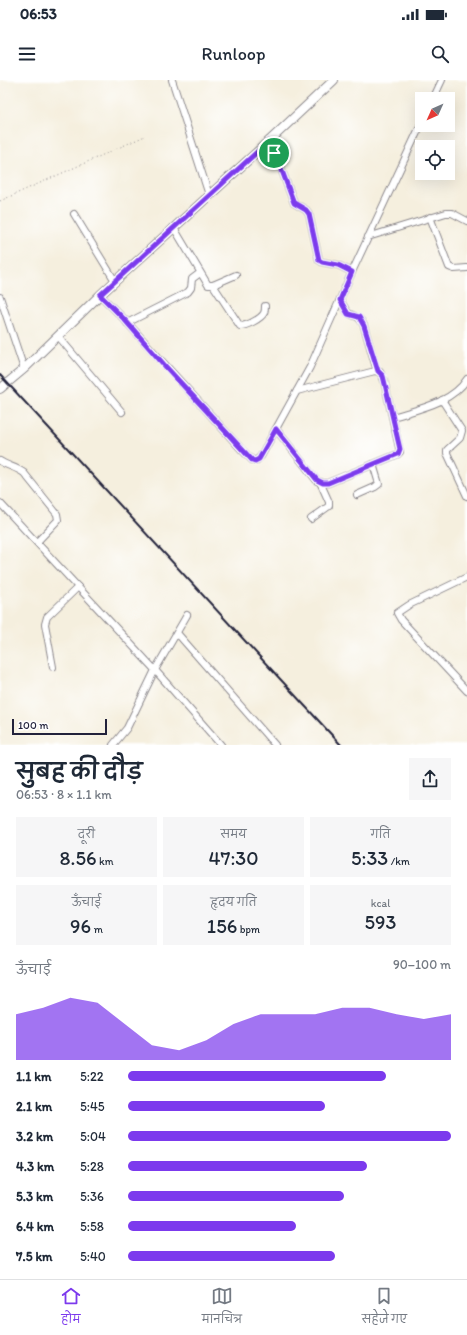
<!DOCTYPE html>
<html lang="hi">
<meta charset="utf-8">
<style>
:root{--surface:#fff;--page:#f6f6f7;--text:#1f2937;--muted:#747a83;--line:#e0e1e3;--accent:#7c3aed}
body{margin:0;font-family:Itim,"Playpen Sans Deva",sans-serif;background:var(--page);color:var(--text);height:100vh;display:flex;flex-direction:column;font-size:15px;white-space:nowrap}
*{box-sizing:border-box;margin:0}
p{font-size:13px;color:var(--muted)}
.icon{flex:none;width:22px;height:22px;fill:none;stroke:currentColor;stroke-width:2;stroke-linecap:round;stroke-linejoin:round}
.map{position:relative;height:665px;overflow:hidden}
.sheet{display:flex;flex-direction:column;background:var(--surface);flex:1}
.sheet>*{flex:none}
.needle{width:26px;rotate:225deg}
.tools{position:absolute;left:415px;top:12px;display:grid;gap:8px}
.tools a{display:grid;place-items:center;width:40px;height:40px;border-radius:0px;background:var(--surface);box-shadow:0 4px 16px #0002;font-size:20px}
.scale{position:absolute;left:12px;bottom:10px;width:95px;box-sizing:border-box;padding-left:4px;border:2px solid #22223b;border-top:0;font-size:11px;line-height:14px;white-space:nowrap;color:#22223b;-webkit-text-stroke:3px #fff;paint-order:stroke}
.pin{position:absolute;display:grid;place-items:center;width:34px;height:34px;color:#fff;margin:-17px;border:2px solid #fff;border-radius:50%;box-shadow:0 1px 4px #0007}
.round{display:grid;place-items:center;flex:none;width:42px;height:42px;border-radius:0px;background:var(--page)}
.overview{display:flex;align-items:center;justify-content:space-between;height:68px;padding:0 16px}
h1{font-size:22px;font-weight:600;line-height:30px}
.metrics{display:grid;grid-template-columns:repeat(3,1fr);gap:6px;height:68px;padding:4px 16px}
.metrics div{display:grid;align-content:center;border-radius:0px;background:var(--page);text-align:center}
.metrics b{font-size:20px;font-weight:600}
.metrics small{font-size:11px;font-weight:400}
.metrics p{font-size:11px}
.chart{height:112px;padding:8px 16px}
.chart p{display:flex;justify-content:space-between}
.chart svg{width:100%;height:72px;margin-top:4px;fill:var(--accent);opacity:.7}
ul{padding:0 16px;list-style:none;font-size:13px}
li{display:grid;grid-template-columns:64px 48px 1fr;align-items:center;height:30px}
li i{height:10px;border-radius:5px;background:var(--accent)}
.status{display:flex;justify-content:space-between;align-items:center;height:28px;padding:0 20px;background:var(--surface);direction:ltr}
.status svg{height:11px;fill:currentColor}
header{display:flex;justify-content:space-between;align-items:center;height:52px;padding:0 16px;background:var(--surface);font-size:18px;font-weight:600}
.tab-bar{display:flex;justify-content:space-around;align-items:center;height:56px;border-top:1px solid var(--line);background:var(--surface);font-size:11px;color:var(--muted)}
.tab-bar a{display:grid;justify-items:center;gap:2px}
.tab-bar .current{color:var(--accent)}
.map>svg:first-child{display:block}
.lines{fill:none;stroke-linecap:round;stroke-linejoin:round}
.minor-casing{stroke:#8c888c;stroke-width:8}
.major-casing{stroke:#8c888c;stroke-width:10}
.path{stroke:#8c888c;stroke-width:1;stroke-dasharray:1 3;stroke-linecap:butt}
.minor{stroke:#fff;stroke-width:6}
.major{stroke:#fff;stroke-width:8}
.rail{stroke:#22223b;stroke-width:2}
.route-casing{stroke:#fff;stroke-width:8}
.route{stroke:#7c3aed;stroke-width:5}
</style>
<div class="status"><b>06:53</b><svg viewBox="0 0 49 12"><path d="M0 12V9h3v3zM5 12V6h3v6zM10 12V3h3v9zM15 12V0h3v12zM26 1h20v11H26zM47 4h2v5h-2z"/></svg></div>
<header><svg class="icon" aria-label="menu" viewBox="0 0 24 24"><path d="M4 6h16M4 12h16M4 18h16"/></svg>Runloop<svg class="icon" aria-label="search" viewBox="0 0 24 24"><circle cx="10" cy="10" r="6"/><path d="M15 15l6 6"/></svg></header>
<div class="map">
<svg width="467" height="665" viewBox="0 0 467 665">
<rect width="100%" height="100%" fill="#fff"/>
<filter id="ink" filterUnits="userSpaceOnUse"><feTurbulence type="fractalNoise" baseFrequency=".025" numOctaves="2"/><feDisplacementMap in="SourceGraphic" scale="8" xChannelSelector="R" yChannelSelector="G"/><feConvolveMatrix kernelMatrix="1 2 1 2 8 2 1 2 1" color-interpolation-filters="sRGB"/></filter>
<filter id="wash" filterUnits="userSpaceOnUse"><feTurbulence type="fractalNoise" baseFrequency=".012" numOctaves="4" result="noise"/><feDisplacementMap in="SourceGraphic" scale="16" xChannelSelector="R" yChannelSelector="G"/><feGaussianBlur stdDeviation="0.9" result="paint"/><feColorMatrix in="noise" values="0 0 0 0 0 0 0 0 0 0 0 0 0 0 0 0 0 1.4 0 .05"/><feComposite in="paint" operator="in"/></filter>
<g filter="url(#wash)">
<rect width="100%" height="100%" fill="#f5efde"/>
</g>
<g filter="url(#ink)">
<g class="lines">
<defs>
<g id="minor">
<path d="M172,0L209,115"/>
<path d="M433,19L442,0"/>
<path d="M268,62L278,80L294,123L306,130L309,134L319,180L322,182L338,185L352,192"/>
<path d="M74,134L115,201"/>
<path d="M430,137L449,187L454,189L467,188"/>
<path d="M174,148L208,205H213L236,195"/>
<path d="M368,157L446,133H452L467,141"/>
<path d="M213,205L240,246C246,246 261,239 264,233C265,231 265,228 265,226"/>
<path d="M100,215L124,239L242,370L252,380H257L261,376L310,287L352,192L422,42"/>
<path d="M0,217L24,289"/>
<path d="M340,220L348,233C357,238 359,235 364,246L377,291"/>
<path d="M127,243L188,212L191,208L192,199L200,193"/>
<path d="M58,256L122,332"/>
<path d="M442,320L462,351L460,358L447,370V373L467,416"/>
<path d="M393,337C418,329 452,323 467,299"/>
<path d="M276,349L317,401L323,403H328L398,374L400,372L384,300L380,292L375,291L297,311"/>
<path d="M0,381C7,386 16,387 24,393L57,434L58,440L56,442L37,462"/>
<path d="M357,415L375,407L379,404L373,384"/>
<path d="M0,423L155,590L221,665"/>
<path d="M311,439L329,426V422L320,402"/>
<path d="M467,497L409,525L397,533L401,540L467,611"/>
<path d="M177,553L275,665"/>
<path d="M53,587L45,544L47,537L78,507"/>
<path d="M113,665L127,648L155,590L187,535"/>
</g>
<path id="major" d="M0,309L24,289L100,215L268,62L334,0"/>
</defs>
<use href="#minor" class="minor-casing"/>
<use href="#major" class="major-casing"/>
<path class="path" d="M0,121L145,56"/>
<use href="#minor" class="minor"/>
<use href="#major" class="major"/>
<path class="rail" d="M0,295L341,665"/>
</g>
</g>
<g class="lines" filter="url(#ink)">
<defs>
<path id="route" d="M268,62L278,80L294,123L306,130L309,134L319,180L322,182L338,185L352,192L340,220L348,234L359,237L364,246L378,291L383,296L384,300L400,369L398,374L328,403H323L317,400L276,349L259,379L255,381L252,380L166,287L124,239L100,215Z"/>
</defs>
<use href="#route" class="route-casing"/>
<use href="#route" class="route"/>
</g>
</svg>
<div class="tools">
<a><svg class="needle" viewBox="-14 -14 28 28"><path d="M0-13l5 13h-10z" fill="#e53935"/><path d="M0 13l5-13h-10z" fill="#747a83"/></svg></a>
<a><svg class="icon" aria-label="locate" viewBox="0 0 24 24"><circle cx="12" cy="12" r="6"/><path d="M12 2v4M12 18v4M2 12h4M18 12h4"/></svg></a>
</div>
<div class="scale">100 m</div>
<div class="pin" style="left:274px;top:73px;background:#1e9e55"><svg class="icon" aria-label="arrive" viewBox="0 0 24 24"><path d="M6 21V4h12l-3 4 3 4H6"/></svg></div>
</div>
<section class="sheet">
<div class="overview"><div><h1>सुबह की दौड़</h1><p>06:53 · 8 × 1.1 km</p></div><a class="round"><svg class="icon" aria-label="share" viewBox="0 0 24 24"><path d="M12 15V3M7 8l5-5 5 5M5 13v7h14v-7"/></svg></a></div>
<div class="metrics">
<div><p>दूरी</p><b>8.56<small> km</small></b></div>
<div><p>समय</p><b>47:30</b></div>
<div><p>गति</p><b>5:33<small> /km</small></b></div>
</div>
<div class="metrics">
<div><p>ऊँचाई</p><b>96<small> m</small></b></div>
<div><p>हृदय गति</p><b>156<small> bpm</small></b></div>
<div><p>kcal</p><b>593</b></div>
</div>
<div class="chart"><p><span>ऊँचाई</span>90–100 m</p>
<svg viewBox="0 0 160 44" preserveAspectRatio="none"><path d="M0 44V16L10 12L20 6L30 9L40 22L50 35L60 38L70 32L80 22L90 16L100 16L110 16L120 12L130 12L140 16L150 19L160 16V44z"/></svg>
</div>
<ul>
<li><b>1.1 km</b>5:22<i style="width:80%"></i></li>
<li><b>2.1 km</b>5:45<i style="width:61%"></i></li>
<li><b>3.2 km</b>5:04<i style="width:100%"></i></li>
<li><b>4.3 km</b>5:28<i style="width:74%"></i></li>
<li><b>5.3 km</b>5:36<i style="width:67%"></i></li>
<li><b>6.4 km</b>5:58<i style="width:52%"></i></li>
<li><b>7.5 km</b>5:40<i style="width:64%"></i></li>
</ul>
</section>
<nav class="tab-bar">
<a class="current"><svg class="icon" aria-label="home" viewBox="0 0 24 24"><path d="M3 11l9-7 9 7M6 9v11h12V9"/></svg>होम</a>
<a><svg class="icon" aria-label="map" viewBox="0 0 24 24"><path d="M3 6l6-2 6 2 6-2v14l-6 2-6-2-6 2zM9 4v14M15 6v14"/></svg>मानचित्र</a>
<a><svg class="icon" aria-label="saved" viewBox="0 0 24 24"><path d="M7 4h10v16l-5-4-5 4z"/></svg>सहेजे गए</a>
</nav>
